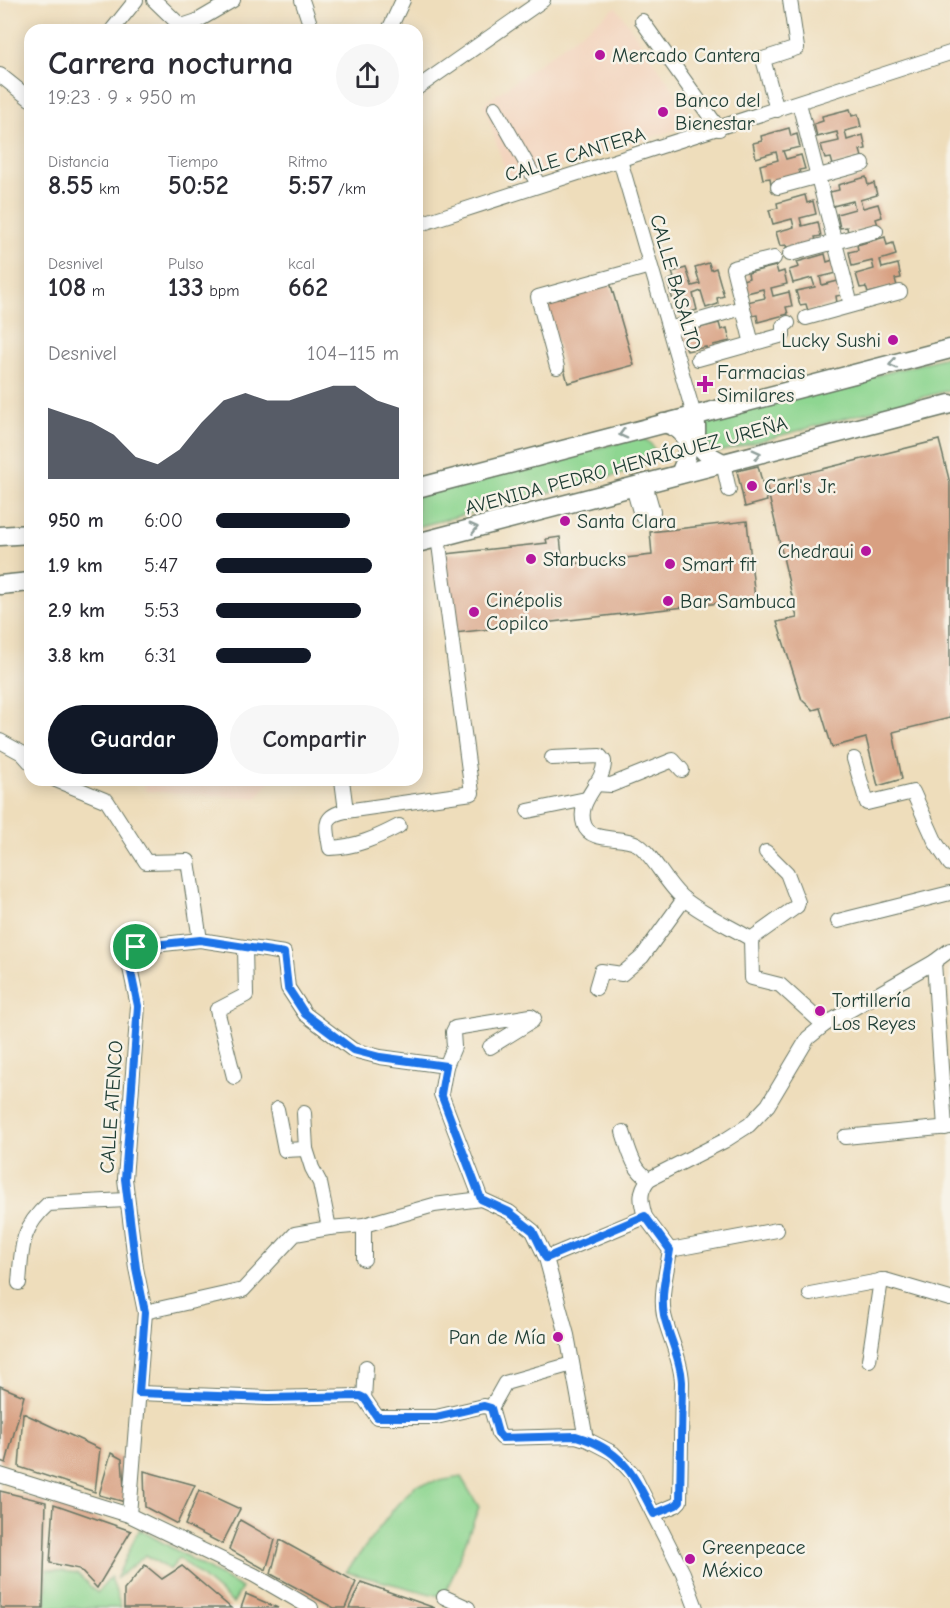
<!DOCTYPE html>
<html lang="es">
<meta charset="utf-8">
<style>
:root{--surface:#fff;--page:#f7f7f7;--text:#2b2b33;--muted:#7c7c81;--accent:#111827}
body{margin:0;font-family:"Comic Neue",sans-serif;background:var(--page);color:var(--text);height:100vh;display:flex;flex-direction:column;font-size:22px;white-space:nowrap}
*{box-sizing:border-box;margin:0}
p{font-size:20px;color:var(--muted)}
.icon{flex:none;width:33px;height:33px;fill:none;stroke:currentColor;stroke-width:2;stroke-linecap:round;stroke-linejoin:round}
.map{position:relative;flex:1;overflow:hidden}
.panel{position:absolute;left:24px;top:24px;width:399px;height:762px;display:flex;flex-direction:column;background:var(--surface);border-radius:18px;box-shadow:0 3px 15px #0003}
.panel>*{flex:none}
.pin{position:absolute;display:grid;place-items:center;width:51px;height:51px;color:#fff;margin:-26px;border:3px solid #fff;border-radius:50%;box-shadow:0 2px 6px #0007}
.round{display:grid;place-items:center;flex:none;width:63px;height:63px;border-radius:32px;background:var(--page)}
.overview{display:flex;align-items:center;justify-content:space-between;height:102px;padding:0 24px}
h1{font-size:33px;font-weight:700;line-height:45px}
.stats{display:grid;grid-template-columns:repeat(3,1fr);gap:9px;height:102px;padding:6px 24px}
.stats div{display:grid;align-content:center}
.stats b{font-size:26px;font-weight:700}
.stats small{font-size:16px;font-weight:400}
.stats p{font-size:16px}
.chart{height:168px;padding:12px 24px}
.chart p{display:flex;justify-content:space-between}
.chart svg{width:100%;height:108px;margin-top:6px;fill:var(--accent);opacity:.7}
.primary-button{display:flex;gap:12px;margin-top:auto;padding:12px 24px}
.primary-button a{flex:1;height:69px;border-radius:36px;background:var(--accent);color:#fff;font-size:24px;font-weight:700;line-height:69px;text-align:center}
.primary-button a+a{background:var(--page);color:var(--text)}
ul{padding:0 24px;list-style:none;font-size:20px}
li{display:grid;grid-template-columns:96px 72px 1fr;align-items:center;height:45px}
li i{height:15px;border-radius:8px;background:var(--accent)}
.map>svg:first-child{display:block}
.built{fill:#f3d4be}
.green{fill:#8ed691;stroke:#568a62;stroke-width:1.5}
.building{fill:#d8a082}
.lines{fill:none;stroke-linecap:round;stroke-linejoin:round}
.minor-casing{stroke:#677563;stroke-width:16}
.major-casing{stroke:#677563;stroke-width:21}
.minor{stroke:#fff;stroke-width:14}
.major{stroke:#fff;stroke-width:18}
.oneway{stroke:#8f9e9a}
.route-casing{stroke:#fff;stroke-width:12}
.route{stroke:#1a73e8;stroke-width:8}
.poi-dot{fill:#b5179e;stroke:#f7f3e8;stroke-width:2}
.labels{text-anchor:middle;stroke-width:5;stroke-linejoin:round;paint-order:stroke}
.poi-label{font-size:20px;fill:#1f3d34;stroke:#f7f3e8;text-anchor:start}
.street-label{font-size:20px;fill:#1f3d34;stroke:#f7f3e8}
</style>
<div class="map">
<svg width="950" height="1608" viewBox="0 0 950 1608">
<rect width="100%" height="100%" fill="#f7f3e8"/>
<filter id="ink" filterUnits="userSpaceOnUse"><feTurbulence type="fractalNoise" baseFrequency=".0167" numOctaves="2"/><feDisplacementMap in="SourceGraphic" scale="12" xChannelSelector="R" yChannelSelector="G"/><feConvolveMatrix kernelMatrix="1 2 1 2 8 2 1 2 1" color-interpolation-filters="sRGB"/></filter>
<filter id="wash" filterUnits="userSpaceOnUse"><feTurbulence type="fractalNoise" baseFrequency=".008" numOctaves="4" result="noise"/><feDisplacementMap in="SourceGraphic" scale="24" xChannelSelector="R" yChannelSelector="G"/><feGaussianBlur stdDeviation="1.35" result="paint"/><feColorMatrix in="noise" values="0 0 0 0 0 0 0 0 0 0 0 0 0 0 0 0 0 1.4 0 .05"/><feComposite in="paint" operator="in"/></filter>
<g filter="url(#wash)">
<rect width="100%" height="100%" fill="#edb"/>
<g class="built">
<path d="M616,7L697,123L509,182L484,104Z"/>
<path d="M142,780H271L257,798L146,791Z"/>
</g>
<g class="green">
<path d="M950,356V390L719,452L706,445L703,427L707,420Z"/>
<path d="M635,438C646,438 650,441 655,451L652,460L644,465L624,473L417,527V496Z"/>
<path d="M461,1477L479,1507L446,1593L439,1596L346,1572L396,1506L416,1485Z"/>
<path d="M139,1529L242,1588L233,1603L179,1558L170,1570L146,1555L116,1579Z"/>
<path d="M47,1569L77,1573L97,1593L111,1577L121,1608H46Z"/>
</g>
<g id="blocks">
<g class="building">
<path d="M850,109L852,116L858,114L861,127L845,131L847,140L863,135L866,149L860,150L862,157L833,165L831,158L825,159L821,145L839,141L837,132L817,137L814,124L823,121L822,116Z"/>
<path d="M789,128L791,136L797,134L800,147L783,151L786,159L801,155L805,169L799,170L801,177L771,185L770,178L763,179L760,165L778,160L776,152L756,158L753,143L762,141L761,136Z"/>
<path d="M866,177L868,185L874,183L877,195L860,200L863,208L878,204L882,217L876,219L878,225L848,233L847,227L840,228L837,214L855,209L853,201L833,206L830,192L839,190L838,185Z"/>
<path d="M805,195L807,203L813,201L816,214L800,218L802,226L818,222L821,236L815,237L817,244L787,251L786,245L780,246L776,232L794,227L792,219L773,224L769,210L778,208L777,203Z"/>
<path d="M885,237L887,245L893,243L896,255L880,260L882,268L898,264L901,278L895,279L897,286L868,293L866,287L860,288L856,274L874,269L872,261L852,266L849,252L858,250L857,245Z"/>
<path d="M825,254L827,262L833,260L837,273L820,277L822,285L838,281L842,295L836,296L837,303L808,311L806,304L800,305L796,291L815,287L812,278L793,283L789,270L799,267L797,262Z"/>
<path d="M709,263L711,270L716,268L724,296L717,298L718,304L706,308L701,291L693,294L697,310L684,314L682,308L676,310L667,281L674,278L672,272L686,268L692,286L700,284L695,267Z"/>
<path d="M776,266L778,273L784,271L787,284L771,288L773,296L789,292L792,306L786,307L788,314L758,322L757,315L751,316L747,302L765,298L763,289L743,294L740,281L749,278L748,273Z"/>
<path d="M610,282L634,365L568,383L545,300Z"/>
<path d="M719,323L721,330L727,328L730,341L713,345L715,353L708,354L706,347L687,351L683,338L692,335L691,330Z"/>
<path d="M939,440L950,483V718L893,732L902,779L878,786L866,738L832,747L820,708L813,710L802,700L777,622L797,618L766,483Z"/>
<path d="M758,466L767,501L745,507L737,471Z"/>
<path d="M747,521L755,599L446,634L437,555L547,543L546,539L560,537L563,565L652,555L650,532Z"/>
<path d="M0,1386L24,1396L6,1463L0,1461Z"/>
<path d="M23,1413L100,1449L95,1492L19,1467Z"/>
<path d="M111,1453L122,1459L125,1502L99,1495Z"/>
<path d="M144,1471L195,1485L177,1524L145,1507Z"/>
<path d="M199,1490L240,1509L222,1544L185,1525Z"/>
<path d="M0,1491L46,1502L43,1608H0Z"/>
<path d="M54,1504L131,1531L97,1588L79,1569L50,1563Z"/>
<path d="M240,1520L275,1540L266,1570L229,1549Z"/>
<path d="M280,1540L356,1582L345,1608H334L271,1574Z"/>
<path d="M145,1565L162,1579L182,1566L231,1608H124V1590Z"/>
<path d="M361,1582L435,1608H349Z"/>
<path d="M246,1594L278,1608H241Z"/>
</g>
</g>
</g>
<g filter="url(#ink)">
<use href="#blocks" fill-opacity="0" stroke="#677563" stroke-width="1.5"/>
<g class="lines">
<defs>
<g id="minor">
<path d="M154,0L185,30"/>
<path d="M302,0L312,30"/>
<path d="M642,21L719,129"/>
<path d="M182,26L197,21L233,0"/>
<path d="M112,30L136,0"/>
<path d="M389,30L403,0"/>
<path d="M0,75L30,99"/>
<path d="M417,88L543,0"/>
<path d="M799,103L851,305"/>
<path d="M495,108L538,184"/>
<path d="M777,110L763,59L797,48L790,0"/>
<path d="M620,160L694,415"/>
<path d="M778,187L863,164"/>
<path d="M417,225L950,53"/>
<path d="M790,254L876,231"/>
<path d="M806,318L900,292"/>
<path d="M669,329L742,308"/>
<path d="M752,344L733,268L774,258"/>
<path d="M698,359L783,335V326L788,323"/>
<path d="M557,367L538,297L650,266"/>
<path d="M723,463L729,490"/>
<path d="M645,484L653,512"/>
<path d="M633,487L641,515"/>
<path d="M0,741L22,753L30,762"/>
<path d="M552,758L600,756L604,761C605,784 576,799 584,824C590,844 623,835 637,844C652,853 667,886 684,899C704,915 729,926 751,939L752,978L780,985L824,1025"/>
<path d="M854,759L867,803L913,792L936,843L950,864"/>
<path d="M56,780L107,801L146,862L188,861L200,940L284,953L288,988L305,1014L353,1050L380,1057L446,1066L441,1094L481,1199L509,1212L533,1231L546,1258L567,1335L586,1439L613,1453L633,1474L683,1573L696,1608"/>
<path d="M342,780L346,811L472,793L438,537"/>
<path d="M595,784L611,785L673,760L682,770"/>
<path d="M346,811C321,816 327,827 330,848C356,847 376,838 399,826"/>
<path d="M528,811L586,799"/>
<path d="M838,921L950,893"/>
<path d="M751,939L797,906L798,902L787,873L766,852"/>
<path d="M934,962L945,1128"/>
<path d="M596,988L601,971L622,974L642,957L684,899"/>
<path d="M446,1066L454,1047L453,1032L455,1028L531,1016L534,1018L532,1021L490,1047"/>
<path d="M234,1077L217,1010L246,995L245,947"/>
<path d="M277,1109L285,1150L306,1149"/>
<path d="M304,1113L306,1149L312,1168L320,1183L329,1228"/>
<path d="M623,1132C629,1150 633,1170 649,1179"/>
<path d="M845,1137L950,1127"/>
<path d="M645,1217L670,1250C667,1270 660,1295 664,1315C669,1337 681,1359 682,1382L680,1501L676,1505L654,1514"/>
<path d="M364,1225V1259"/>
<path d="M670,1250L777,1230"/>
<path d="M546,1258L645,1217C641,1202 638,1192 649,1179L724,1141L749,1125L768,1105L808,1038L824,1025L934,962L950,950"/>
<path d="M19,1283C22,1248 20,1229 48,1204L126,1200"/>
<path d="M810,1294L885,1280L950,1299"/>
<path d="M145,1312L243,1290L295,1234L329,1228L364,1225L434,1205L481,1199"/>
<path d="M869,1360L881,1280"/>
<path d="M139,1393L269,1398L360,1396L364,1398L377,1417H436L484,1406L491,1408L498,1433L502,1438L576,1436L586,1439"/>
<path d="M364,1398L366,1367"/>
<path d="M491,1408L505,1383L572,1364"/>
<path d="M0,1475L129,1515L254,1575L311,1608"/>
<path d="M129,1515L145,1312L136,1268L125,1179L138,1006L128,958L136,947L200,940"/>
<path d="M444,1597L468,1608"/>
</g>
<g id="major">
<path d="M694,415C697,422 696,428 696,435C697,450 711,457 723,463"/>
<path d="M664,423C694,431 690,452 680,474"/>
<path d="M417,488L950,349"/>
<path d="M0,536L30,534"/>
<path d="M417,543L950,404"/>
<path d="M0,585L30,582"/>
</g>
</defs>
<use href="#minor" class="minor-casing"/>
<use href="#major" class="major-casing"/>
<use href="#minor" class="minor"/>
<use href="#major" class="major"/>
</g>
<defs><path id="oneway-chevron" d="M-2-3.5L2.5 0L-2 3.5" fill="none" stroke-width="1.6" stroke-linecap="round" stroke-linejoin="round" transform="scale(1.5)"/></defs>
<g class="oneway">
<use href="#oneway-chevron" transform="translate(893 364) rotate(166)"/>
<use href="#oneway-chevron" transform="translate(623 434) rotate(165)"/>
<use href="#oneway-chevron" transform="translate(757 454) rotate(-15)"/>
<use href="#oneway-chevron" transform="translate(474 528) rotate(-15)"/>
</g>
</g>
<g class="lines" filter="url(#ink)">
<defs>
<path id="route" d="M200,940L284,953L288,988L305,1014L353,1050L380,1057L446,1066L441,1094L481,1199L509,1212L533,1231L546,1258L645,1216L670,1250C667,1270 660,1295 664,1315C669,1338 681,1359 682,1382L680,1501L676,1505L654,1514C633,1474 623,1450 576,1436L502,1438L498,1433L491,1408L484,1406L436,1417H377L364,1398L360,1396L269,1398L139,1393L145,1312L136,1268L125,1179L138,1006L128,958L136,947Z"/>
</defs>
<use href="#route" class="route-casing"/>
<use href="#route" class="route"/>
</g>
<g class="poi-dot">
<circle cx="600" cy="55" r="6"/>
<circle cx="663" cy="112" r="6"/>
<circle cx="893" cy="340" r="6"/>
<path d="M702 375h6v6h6v6h-6v6h-6v-6h-6v-6h6z"/>
<circle cx="752" cy="486" r="6"/>
<circle cx="565" cy="521" r="6"/>
<circle cx="866" cy="551" r="6"/>
<circle cx="531" cy="559" r="6"/>
<circle cx="670" cy="564" r="6"/>
<circle cx="668" cy="601" r="6"/>
<circle cx="474" cy="612" r="6"/>
<circle cx="820" cy="1011" r="6"/>
<circle cx="558" cy="1337" r="6"/>
<circle cx="690" cy="1559" r="6"/>
</g>
<g class="labels">
<g class="poi-label">
<text x="612" y="62">Mercado Cantera</text>
<text x="675" y="107">Banco del<tspan x="675" dy="23">Bienestar</tspan></text>
<text x="881" y="347" text-anchor="end">Lucky Sushi</text>
<text x="717" y="379">Farmacias<tspan x="717" dy="23">Similares</tspan></text>
<text x="764" y="493">Carl's Jr.</text>
<text x="577" y="528">Santa Clara</text>
<text x="854" y="558" text-anchor="end">Chedraui</text>
<text x="543" y="566">Starbucks</text>
<text x="682" y="571">Smart fit</text>
<text x="486" y="607">Cinépolis<tspan x="486" dy="23">Copilco</tspan></text>
<text x="680" y="608">Bar Sambuca</text>
<text x="832" y="1007">Tortillería<tspan x="832" dy="23">Los Reyes</tspan></text>
<text x="546" y="1344" text-anchor="end">Pan de Mía</text>
<text x="702" y="1554">Greenpeace<tspan x="702" dy="23">México</tspan></text>
</g>
<g class="street-label">
<text transform="translate(575 154) rotate(-17)" y="7">CALLE CANTERA</text>
<text transform="translate(676 282) rotate(74)" y="7">CALLE BASALTO</text>
<text transform="translate(626 465) rotate(-15)" y="7">AVENIDA PEDRO HENRÍQUEZ UREÑA</text>
<text transform="translate(111 1107) rotate(-86)" y="7">CALLE ATENCO</text>
</g>
</g>
</svg>
<div class="pin" style="left:136px;top:947px;background:#1e9e55"><svg class="icon" aria-label="arrive" viewBox="0 0 24 24"><path d="M6 21V4h12l-3 4 3 4H6"/></svg></div>
<section class="panel">
<div class="overview"><div><h1>Carrera nocturna</h1><p>19:23 · 9 × 950 m</p></div><a class="round"><svg class="icon" aria-label="share" viewBox="0 0 24 24"><path d="M12 15V3M7 8l5-5 5 5M5 13v7h14v-7"/></svg></a></div>
<div class="stats">
<div><p>Distancia</p><b>8.55<small> km</small></b></div>
<div><p>Tiempo</p><b>50:52</b></div>
<div><p>Ritmo</p><b>5:57<small> /km</small></b></div>
</div>
<div class="stats">
<div><p>Desnivel</p><b>108<small> m</small></b></div>
<div><p>Pulso</p><b>133<small> bpm</small></b></div>
<div><p>kcal</p><b>662</b></div>
</div>
<div class="chart"><p><span>Desnivel</span>104–115 m</p>
<svg viewBox="0 0 160 44" preserveAspectRatio="none"><path d="M0 44V15L10 18L20 21L30 26L40 35L50 38L60 32L70 21L80 12L90 9L100 12L110 12L120 9L130 6L140 6L150 12L160 15V44z"/></svg>
</div>
<ul>
<li><b>950 m</b>6:00<i style="width:73%"></i></li>
<li><b>1.9 km</b>5:47<i style="width:85%"></i></li>
<li><b>2.9 km</b>5:53<i style="width:79%"></i></li>
<li><b>3.8 km</b>6:31<i style="width:52%"></i></li>
</ul>
<div class="primary-button"><a>Guardar</a><a>Compartir</a></div>
</section>
</div>
